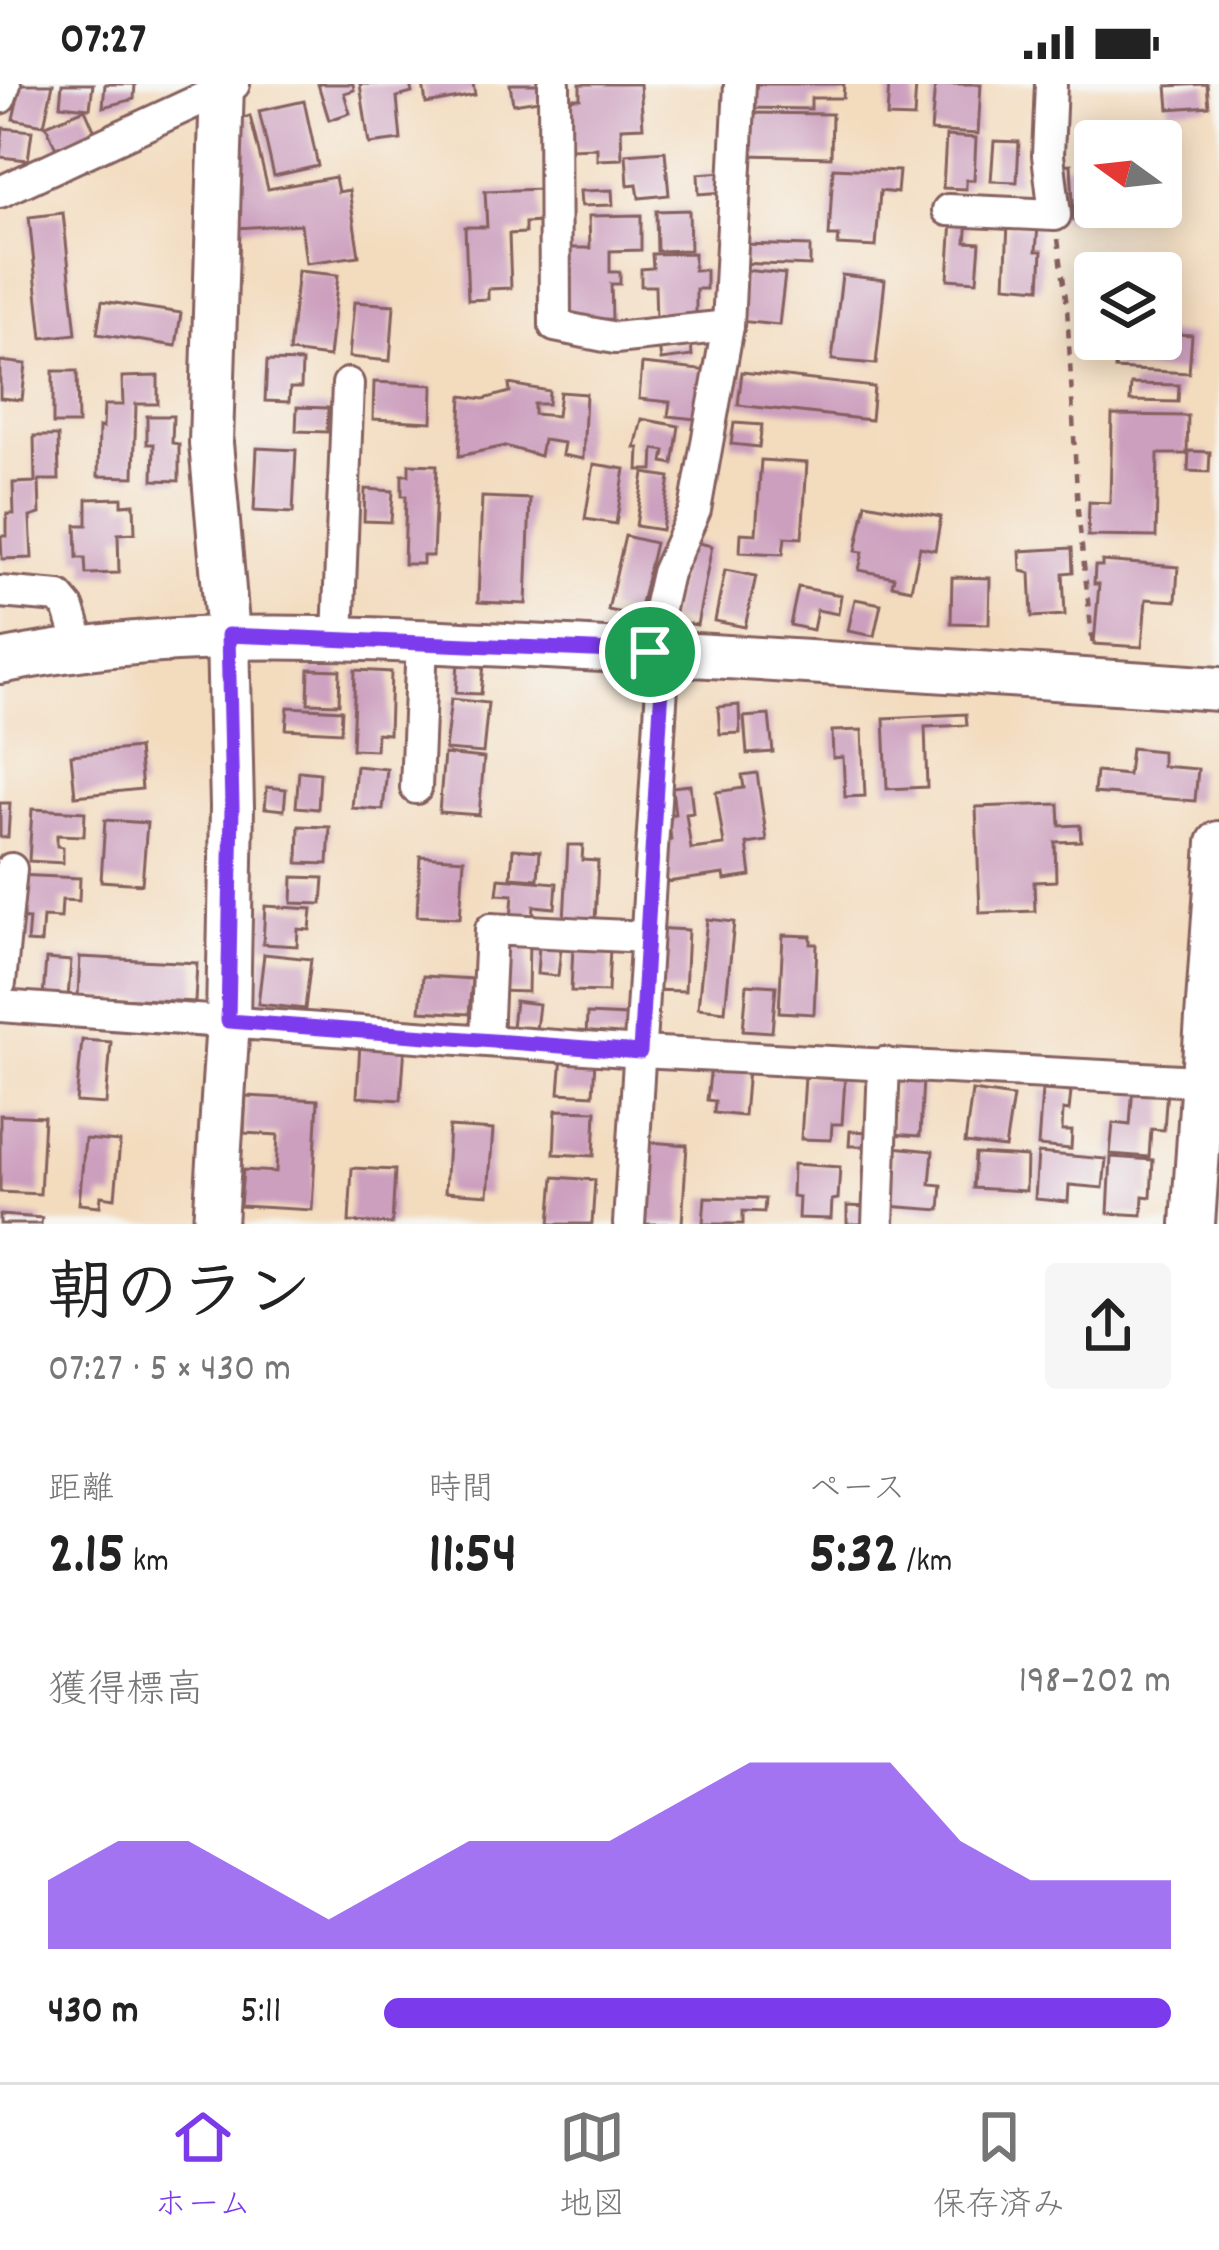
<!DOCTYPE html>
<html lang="ja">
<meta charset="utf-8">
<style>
:root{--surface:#fff;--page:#f6f6f6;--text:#222;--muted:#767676;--line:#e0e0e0;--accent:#7c3aed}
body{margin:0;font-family:Dekko,"Klee One",sans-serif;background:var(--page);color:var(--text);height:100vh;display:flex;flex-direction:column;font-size:45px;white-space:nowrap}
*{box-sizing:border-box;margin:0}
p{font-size:39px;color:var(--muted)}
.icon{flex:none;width:66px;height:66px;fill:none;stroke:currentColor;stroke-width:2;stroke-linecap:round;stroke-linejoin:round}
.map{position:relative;height:1140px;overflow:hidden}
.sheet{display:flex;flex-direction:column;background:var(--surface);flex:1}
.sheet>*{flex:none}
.needle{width:78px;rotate:285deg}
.fabs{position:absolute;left:1074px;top:36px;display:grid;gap:24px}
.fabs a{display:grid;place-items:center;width:108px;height:108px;border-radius:12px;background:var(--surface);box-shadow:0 6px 30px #0003;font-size:60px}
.pin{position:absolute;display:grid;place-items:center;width:102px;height:102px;color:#fff;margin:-51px;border:6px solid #fff;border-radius:50%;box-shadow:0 3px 12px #0007}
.round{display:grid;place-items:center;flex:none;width:126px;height:126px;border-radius:12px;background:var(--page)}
.headline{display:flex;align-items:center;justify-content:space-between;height:204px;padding:0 48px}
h1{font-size:66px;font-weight:700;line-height:90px}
.stats{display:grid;grid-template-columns:repeat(3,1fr);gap:18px;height:204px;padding:12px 48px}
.stats div{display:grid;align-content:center}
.stats b{font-size:60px;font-weight:700}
.stats small{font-size:33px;font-weight:400}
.stats p{font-size:33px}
.chart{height:336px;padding:24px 48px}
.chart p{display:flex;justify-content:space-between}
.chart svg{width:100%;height:216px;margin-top:12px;fill:var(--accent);opacity:.7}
ul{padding:0 48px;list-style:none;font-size:39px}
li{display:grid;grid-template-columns:192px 144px 1fr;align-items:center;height:90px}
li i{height:30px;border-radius:15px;background:var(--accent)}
.status{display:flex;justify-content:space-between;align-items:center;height:84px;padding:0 60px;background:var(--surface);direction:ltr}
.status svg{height:33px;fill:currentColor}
.dock{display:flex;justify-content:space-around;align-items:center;height:168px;border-top:3px solid var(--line);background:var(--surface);font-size:33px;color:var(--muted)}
.dock a{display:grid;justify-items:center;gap:6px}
.dock .current{color:var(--accent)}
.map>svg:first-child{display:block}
.building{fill:#cc9fbe}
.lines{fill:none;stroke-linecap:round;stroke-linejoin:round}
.street-casing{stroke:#85615e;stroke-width:36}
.secondary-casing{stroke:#85615e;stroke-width:48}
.path{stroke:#85615e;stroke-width:4.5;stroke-dasharray:9 9;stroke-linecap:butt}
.street{stroke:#fff;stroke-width:30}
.secondary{stroke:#fff;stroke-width:42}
.route-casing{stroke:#fff;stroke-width:24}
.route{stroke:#7c3aed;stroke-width:15}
</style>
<div class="status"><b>07:27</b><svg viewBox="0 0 49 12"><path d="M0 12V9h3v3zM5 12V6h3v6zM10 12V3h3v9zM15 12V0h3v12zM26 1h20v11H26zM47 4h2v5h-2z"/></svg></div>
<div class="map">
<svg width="1219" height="1140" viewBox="0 0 1219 1140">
<rect width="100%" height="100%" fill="#f6f6f2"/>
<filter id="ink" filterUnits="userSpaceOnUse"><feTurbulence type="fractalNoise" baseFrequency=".00833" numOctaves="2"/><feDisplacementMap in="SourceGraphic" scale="24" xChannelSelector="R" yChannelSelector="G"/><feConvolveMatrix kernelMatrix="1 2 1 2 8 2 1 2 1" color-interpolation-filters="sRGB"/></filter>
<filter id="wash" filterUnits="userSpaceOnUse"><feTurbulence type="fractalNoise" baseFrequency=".004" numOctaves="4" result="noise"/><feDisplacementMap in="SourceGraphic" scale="48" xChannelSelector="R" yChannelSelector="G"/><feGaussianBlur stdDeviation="2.7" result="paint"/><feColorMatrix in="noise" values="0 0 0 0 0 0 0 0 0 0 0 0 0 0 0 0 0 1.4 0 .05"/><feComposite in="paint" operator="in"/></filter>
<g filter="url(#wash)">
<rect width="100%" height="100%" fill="#f3dbbe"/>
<g id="blocks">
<g class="building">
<path d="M21,0H53L44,41L13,35Z"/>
<path d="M62,0H93L90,24L60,21Z"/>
<path d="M105,0H135L134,15L103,23Z"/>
<path d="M318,0H353L354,6L344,9L350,29L329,36Z"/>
<path d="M360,0H410L412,9L397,13L401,56L369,60Z"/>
<path d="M423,0H473L475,11L426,20Z"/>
<path d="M510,0H543L545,15L513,20Z"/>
<path d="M580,0H640L643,43L621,44L622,75L597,76V64L567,65L565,26L573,14H580Z"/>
<path d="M752,0H844L843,14H811V25L751,24Z"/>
<path d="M889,0H916L914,34L887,33Z"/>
<path d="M935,0H981L978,50L931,47Z"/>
<path d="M1207,0L1209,22L1169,25L1167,2Z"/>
<path d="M304,17L318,82L274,92L259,27Z"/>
<path d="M85,25L95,48L56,65L46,41Z"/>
<path d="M746,29L832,30L831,73L746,71Z"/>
<path d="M250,32L268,105L335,93L338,108L349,106L359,172L306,179L301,140L237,144L234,37Z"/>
<path d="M3,44L32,47L28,76L0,73Z"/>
<path d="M946,52L976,54L974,96H966V105L943,104Z"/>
<path d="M994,57L1019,58L1017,98L991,97Z"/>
<path d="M665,67L669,111L639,114L637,100L628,101L626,70Z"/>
<path d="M1071,80L1074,136L1062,137L1058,81Z"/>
<path d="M833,84L899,87L897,109L880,107L876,163L838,161L839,152H829Z"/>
<path d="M723,88L724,108L699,110L698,90Z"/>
<path d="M540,105L541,138L525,139V149L509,150L511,204L488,205V215L468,216L465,143H487L485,107Z"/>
<path d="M612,106L613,121L581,122L580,107Z"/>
<path d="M689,126L690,166L657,167L656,127Z"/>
<path d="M63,129L76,250L42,254L29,133Z"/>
<path d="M641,131V166L610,167V188H620V200H611L612,235L561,236L560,164H590L589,132Z"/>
<path d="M952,136L968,137L966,158L980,159L977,197L948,195Z"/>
<path d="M1008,140L1038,142L1036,167H1042L1040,204L1005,201Z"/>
<path d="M739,160L810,162V182L738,179Z"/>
<path d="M694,169V186H706V205H696V237L656,238L655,202H641V185L653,184L652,170Z"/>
<path d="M743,186L785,190L779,241L738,237Z"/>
<path d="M298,187L338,191L329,273L289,268Z"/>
<path d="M842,191L885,196L876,280L832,276Z"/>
<path d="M102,217L181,229L176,262L97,250Z"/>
<path d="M354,218L394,221L390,277L349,273Z"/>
<path d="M1161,249L1192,251L1189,289L1115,285L1117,255H1161Z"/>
<path d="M691,258L692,272L661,276L659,261Z"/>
<path d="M0,277L26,280L22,316L0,314Z"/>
<path d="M267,277L302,278L301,304H290L289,318L265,317Z"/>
<path d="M642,280L710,287L705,336L668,332L670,318L639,315Z"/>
<path d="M53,287H77L78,340H53Z"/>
<path d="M742,288L874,303L871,336L738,321Z"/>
<path d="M158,292V320H136L134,393L98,392L99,343L103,344L104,321H123L122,293Z"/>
<path d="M374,298L433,301L432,338L373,335Z"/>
<path d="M509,300L549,307L548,320H534V330L557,332L560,308L586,310L583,375L562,371L564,359L543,356L540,372L505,362L459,372L462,312L484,315L510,308Z"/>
<path d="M1131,300L1179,301L1178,318L1130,317Z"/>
<path d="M297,323L328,324L327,348L296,347Z"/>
<path d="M1112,331L1188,332L1187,370H1158L1156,453L1088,452L1089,418L1110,419Z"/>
<path d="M147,332H173L172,359L179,360V397L153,396L154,360H147Z"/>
<path d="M642,335L679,342L673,380L663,378L665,367L654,365L653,386H638L639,364H635Z"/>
<path d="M734,339L762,341L759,363L731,360Z"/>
<path d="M34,352H58L59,396H39L40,430L30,433L32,474L2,475L1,452H7V430H14L13,399L35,398Z"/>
<path d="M257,364L296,366L293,429L254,427Z"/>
<path d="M1189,367L1210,368L1209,388L1188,387Z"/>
<path d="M761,376L807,379L802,454L785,453L783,470L740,468L741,449L756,450Z"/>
<path d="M409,380L437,381L433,472H423V480H404L406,412H402V391H409Z"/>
<path d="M594,380L625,385L616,440L585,435Z"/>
<path d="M644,389L670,393L662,446L636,442Z"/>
<path d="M365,405L393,407L391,438L364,437Z"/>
<path d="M482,413L530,415L526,520L478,518Z"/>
<path d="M122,414V421L134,420L135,449L118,450L119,489L86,490L85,474H77L76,441H87V415Z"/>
<path d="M866,419L941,433L935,466L920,463L911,505L892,501L894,493L859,486L863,468L856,467Z"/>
<path d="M625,452L655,459L638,532L608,526Z"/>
<path d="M685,456L712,462L697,541L669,536Z"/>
<path d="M1072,464L1073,488L1063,489L1065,531L1032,533L1030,489L1021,487L1020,467Z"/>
<path d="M1102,477L1178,483L1176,517L1146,515L1142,563L1094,560L1099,500H1094L1095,482H1102Z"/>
<path d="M725,486L756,492L745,543L715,537Z"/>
<path d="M952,493L990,494L989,540L951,539Z"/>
<path d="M798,503L841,511L838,530L817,526L813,546L790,541Z"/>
<path d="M855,515L881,520L874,552L848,547Z"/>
<path d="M458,578L484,580L481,610L456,609Z"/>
<path d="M309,585L340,586L339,620L308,619Z"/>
<path d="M355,586L391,588L389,650L377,649L376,666L352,665Z"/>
<path d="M451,615L488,619L483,669L445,666Z"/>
<path d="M739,621L740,649L720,650L718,623Z"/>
<path d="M288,623L342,626L341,648L286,645Z"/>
<path d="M966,630L967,641L925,643L927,703L887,705L884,634Z"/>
<path d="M769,631L773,668L747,670L744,633Z"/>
<path d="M862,646L865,712L845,713L843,673L833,674L832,647Z"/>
<path d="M138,664L142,705L75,712L71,671Z"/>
<path d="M1131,664L1162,667V682L1198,685L1195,717L1094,709L1096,688L1128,691Z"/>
<path d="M444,670L484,674L479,731L439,728Z"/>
<path d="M356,682L387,685L383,726L352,724Z"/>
<path d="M299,687L320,689L318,725L296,723Z"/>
<path d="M757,689L767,757L747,760L751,792L725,796L724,790L667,798L662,757L671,756L668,731L675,730L672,703L690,701L693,729L686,730L691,765L724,761L716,708L744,704L742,691Z"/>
<path d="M267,703L286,705L284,726L265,724Z"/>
<path d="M0,719H10L8,753H0Z"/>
<path d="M1059,720L1060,742L1080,741L1081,757L1055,758L1056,797L1034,798L1035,827L980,829L976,723Z"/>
<path d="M32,725L85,728L84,752L57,751V762L63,763V779L29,777Z"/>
<path d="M105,736L147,739L142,800L101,797Z"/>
<path d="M299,742L330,743L328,780L298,779Z"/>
<path d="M568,761H583L582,776L598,777L595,838L564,837Z"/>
<path d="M513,765L540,767L538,795L511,793Z"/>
<path d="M420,772L464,775L460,834L417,832Z"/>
<path d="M16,791L80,794L79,817L62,816L61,834L43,833L41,859L27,858L29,835L14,834Z"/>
<path d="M293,793L324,794L322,820L292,819Z"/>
<path d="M499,794L557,799L555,824L534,822L533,835L511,834L513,811L497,810Z"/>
<path d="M265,822L312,825L310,846L298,845L297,862L263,860Z"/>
<path d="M707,835L734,838L725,927L698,924Z"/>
<path d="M651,844L688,846L685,907L648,906Z"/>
<path d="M783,851L811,852V860H817L814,930L779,928Z"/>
<path d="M498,858L529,859L528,908L496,907Z"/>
<path d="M539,862L561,864L558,892L537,890Z"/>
<path d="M573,862L610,863L608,908L571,907Z"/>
<path d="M264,870L311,875L305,925L258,920Z"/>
<path d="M80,873L197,879L195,918L78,912Z"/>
<path d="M46,875L71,877L68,914L43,913Z"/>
<path d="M423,892L472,895L469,930L420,927Z"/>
<path d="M747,900L776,902L772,948L743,946Z"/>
<path d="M515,917L539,920L536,946L512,943Z"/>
<path d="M587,930L627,932L626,955L586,953Z"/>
<path d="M82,956L111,958L106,1020L76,1018Z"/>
<path d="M360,959L405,961L401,1016L357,1013Z"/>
<path d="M562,973L595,975L593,1011L559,1009Z"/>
<path d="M711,982L748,985L744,1032L714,1029L715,1017L707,1016Z"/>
<path d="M805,993L845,995L842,1040H832L831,1056L801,1055Z"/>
<path d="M895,993L923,995L920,1052L892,1050Z"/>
<path d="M1133,1002L1167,1005L1164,1046L1151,1045L1149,1073L1110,1070L1113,1039L1130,1041Z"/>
<path d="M1042,1006L1071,1008L1069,1027L1063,1026L1062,1047H1072L1071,1065L1038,1062Z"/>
<path d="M972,1007L1013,1013L1005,1064L965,1059Z"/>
<path d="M246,1012L318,1016L312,1126L240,1122L243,1086L276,1088L278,1051L244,1049Z"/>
<path d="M556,1026L596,1027L594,1072L554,1070Z"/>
<path d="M0,1031L44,1033L40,1110L0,1108Z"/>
<path d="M449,1043L493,1046L488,1111L445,1108Z"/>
<path d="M850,1047L870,1048V1062H849Z"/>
<path d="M85,1055L120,1058L115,1114L101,1112L100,1122L79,1120Z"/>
<path d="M649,1058L687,1061L682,1140H643Z"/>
<path d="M893,1063L933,1067L930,1100L942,1101L940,1126L888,1122Z"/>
<path d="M1038,1069L1106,1075L1103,1104L1069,1101L1068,1118L1035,1115Z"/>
<path d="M975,1070L1027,1073L1026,1107L973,1104Z"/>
<path d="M1111,1073L1153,1076L1151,1113L1143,1112L1142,1131L1108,1129Z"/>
<path d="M793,1080L840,1083L838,1115L832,1116L831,1135L798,1134L799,1113L792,1112Z"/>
<path d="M352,1084L395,1086L392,1140L349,1138Z"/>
<path d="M554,1093L595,1096L592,1140H550Z"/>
<path d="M705,1113L765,1115L764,1128L743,1127V1140H703Z"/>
<path d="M847,1122L867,1123L866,1140H847Z"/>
<path d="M0,1131L42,1134L41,1140H0Z"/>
</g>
</g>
</g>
<g filter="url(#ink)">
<use href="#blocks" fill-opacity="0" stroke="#85615e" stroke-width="3"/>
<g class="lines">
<defs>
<g id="street">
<path d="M554,0L555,242L615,254L728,242"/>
<path d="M0,14L5,0"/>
<path d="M0,108L234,0"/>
<path d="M948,126L1055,131L1048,71L1051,0"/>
<path d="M0,508L59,513L69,525L81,564"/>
<path d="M338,553L348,300"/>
<path d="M649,568L667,489L695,426L728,242L740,0"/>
<path d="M416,704L422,557"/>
<path d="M0,899L11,785"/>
<path d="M0,922L640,968L1219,998"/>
<path d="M486,956L491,845L646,853"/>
<path d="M629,1140L664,569"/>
<path d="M878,1140L884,979"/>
</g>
<g id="secondary">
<path d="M0,578C174,542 350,554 527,562C758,573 988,590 1219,605"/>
<path d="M215,1140L228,937L232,723L228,551L211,359L222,0"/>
<path d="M1193,1140L1219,759"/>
</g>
</defs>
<use href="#street" class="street-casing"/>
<use href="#secondary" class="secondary-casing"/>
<path class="path" d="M1058,155L1067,222L1078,427L1093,562"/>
<use href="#street" class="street"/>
<use href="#secondary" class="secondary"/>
</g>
</g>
<g class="lines" filter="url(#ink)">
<defs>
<path id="route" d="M228,551L664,569L640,968L228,937L232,723Z"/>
</defs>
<use href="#route" class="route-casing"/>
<use href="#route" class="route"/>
</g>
</svg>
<div class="fabs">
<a><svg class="needle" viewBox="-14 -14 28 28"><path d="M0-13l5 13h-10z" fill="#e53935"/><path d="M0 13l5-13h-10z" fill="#767676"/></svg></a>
<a><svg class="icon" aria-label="layers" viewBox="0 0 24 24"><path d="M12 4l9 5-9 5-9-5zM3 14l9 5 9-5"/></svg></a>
</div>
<div class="pin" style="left:650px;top:568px;background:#1e9e55"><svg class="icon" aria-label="arrive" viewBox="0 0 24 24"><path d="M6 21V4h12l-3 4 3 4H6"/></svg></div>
</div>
<section class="sheet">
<div class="headline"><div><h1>朝のラン</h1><p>07:27 · 5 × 430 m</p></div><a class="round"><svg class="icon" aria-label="share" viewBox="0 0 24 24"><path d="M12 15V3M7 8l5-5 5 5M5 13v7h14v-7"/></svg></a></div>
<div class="stats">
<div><p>距離</p><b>2.15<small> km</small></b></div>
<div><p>時間</p><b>11:54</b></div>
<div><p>ペース</p><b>5:32<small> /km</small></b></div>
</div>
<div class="chart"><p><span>獲得標高</span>198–202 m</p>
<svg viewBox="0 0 160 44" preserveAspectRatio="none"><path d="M0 44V30L10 22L20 22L30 30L40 38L50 30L60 22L70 22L80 22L90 14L100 6L110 6L120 6L130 22L140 30L150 30L160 30V44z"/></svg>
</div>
<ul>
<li><b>430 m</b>5:11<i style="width:100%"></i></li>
</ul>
</section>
<nav class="dock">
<a class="current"><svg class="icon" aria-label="home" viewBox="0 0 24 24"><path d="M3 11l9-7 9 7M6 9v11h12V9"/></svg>ホーム</a>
<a><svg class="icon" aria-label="map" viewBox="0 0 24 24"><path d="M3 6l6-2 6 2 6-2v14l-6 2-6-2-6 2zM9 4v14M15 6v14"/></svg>地図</a>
<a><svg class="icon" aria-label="saved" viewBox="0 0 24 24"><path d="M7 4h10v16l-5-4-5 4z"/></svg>保存済み</a>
</nav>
